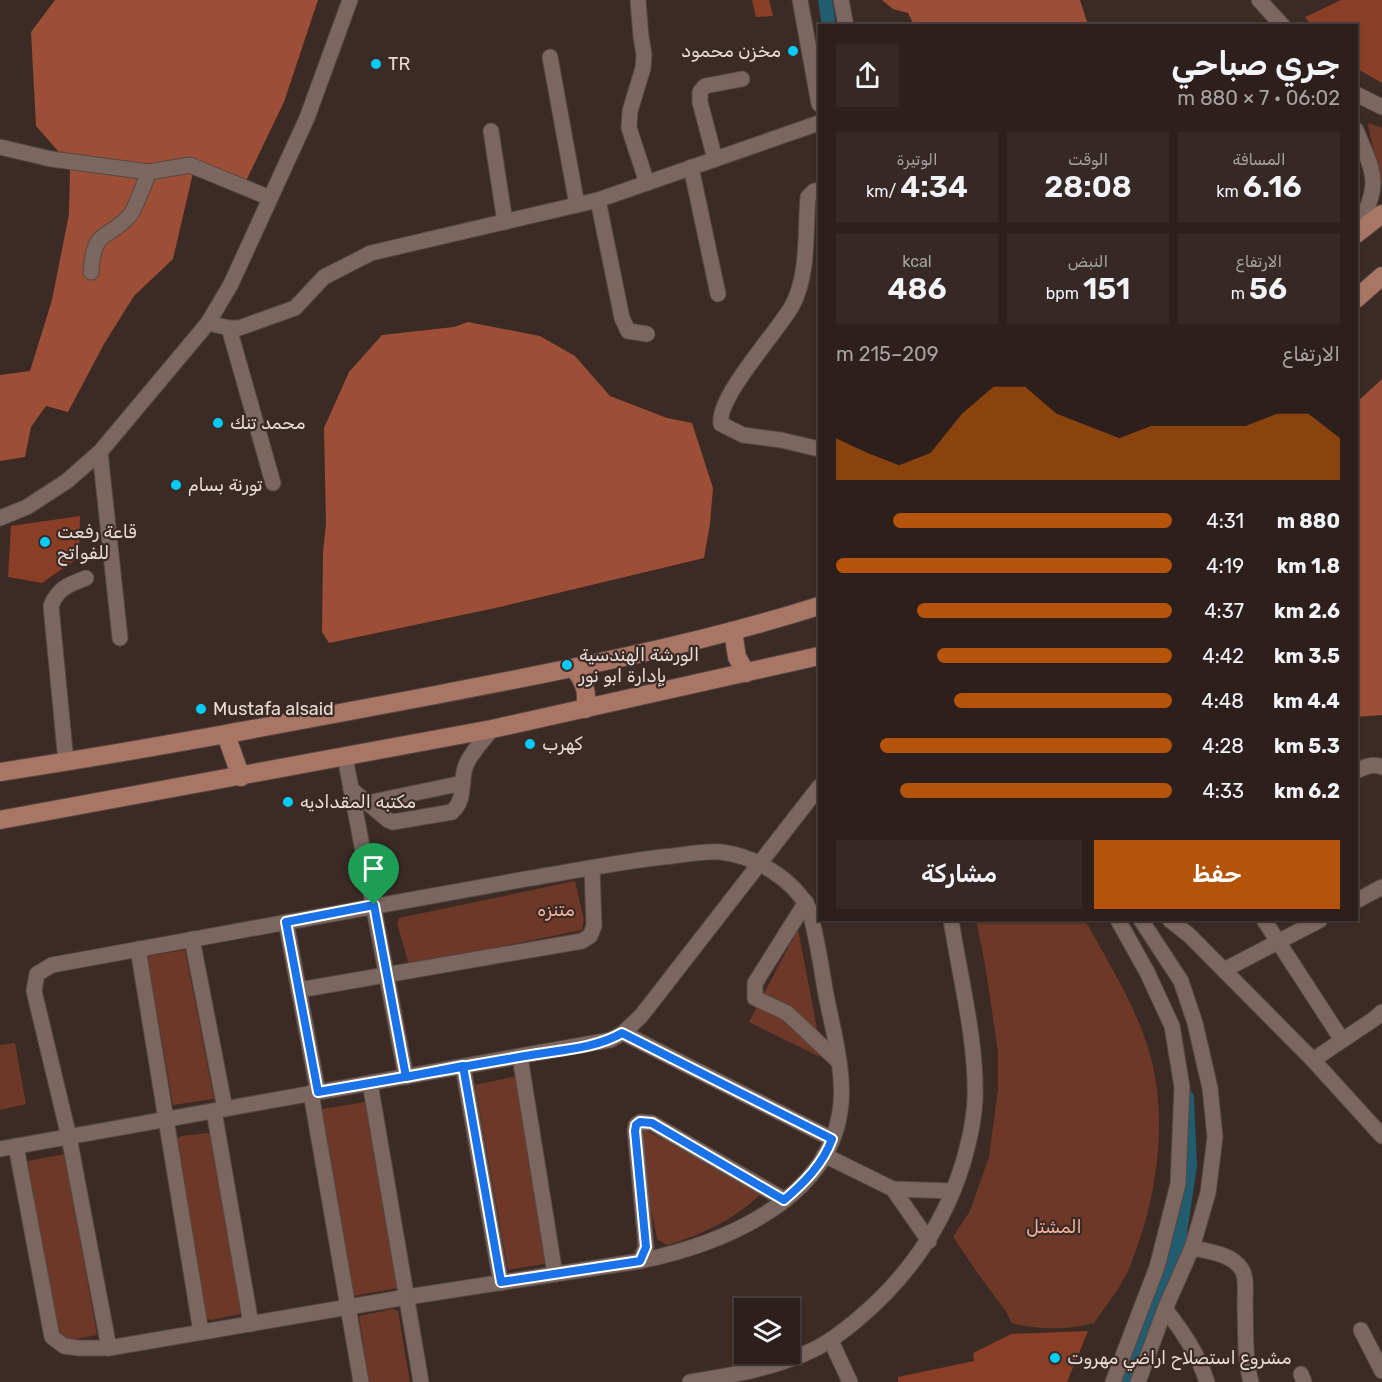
<!DOCTYPE html>
<html lang="ar">
<meta charset="utf-8">
<style>
:root{--surface:#2d201c;--page:#352825;--text:#f1f3f6;--muted:#a7a3a3;--line:#483e3b;--accent:#b45309}
body{margin:0;font-family:Rubik,Vazirmatn,sans-serif;background:var(--page);color:var(--text);direction:rtl;height:100vh;display:flex;flex-direction:column;font-size:22px;white-space:nowrap}
*{box-sizing:border-box;margin:0}
p{font-size:20px;color:var(--muted)}
.icon{flex:none;width:33px;height:33px;fill:none;stroke:currentColor;stroke-width:2;stroke-linecap:round;stroke-linejoin:round}
.map{position:relative;flex:1;overflow:hidden;direction:ltr}
.side{position:absolute;left:818px;top:24px;width:540px;height:897px;display:flex;flex-direction:column;background:var(--surface);border-radius:0px;box-shadow:0 2px 4px #0004,0 0 0 2px var(--line);direction:rtl}
.side>*{flex:none}
.buttons{position:absolute;left:734px;top:1298px;display:grid;gap:12px}
.buttons a{display:grid;place-items:center;width:66px;height:66px;border-radius:0px;background:var(--surface);box-shadow:0 2px 4px #0004,0 0 0 2px var(--line);font-size:30px}
.pin{position:absolute;display:grid;place-items:center;width:51px;height:51px;color:#fff;margin:-62px -26px;border-radius:50% 50% 50% 0;rotate:-45deg;box-shadow:0 0 6px #0007}
.pin .icon{rotate:45deg}
.round{display:grid;place-items:center;flex:none;width:63px;height:63px;border-radius:0px;background:var(--page)}
.headline{display:flex;align-items:center;justify-content:space-between;height:102px;padding:0 18px}
h1{font-size:33px;font-weight:600;line-height:45px}
.stats{display:grid;grid-template-columns:repeat(3,1fr);gap:9px;height:102px;padding:6px 18px}
.stats div{display:grid;align-content:center;border-radius:0px;background:var(--page);text-align:center}
.stats b{font-size:30px;font-weight:600}
.stats small{font-size:16px;font-weight:400}
.stats p{font-size:16px}
.chart{height:168px;padding:12px 18px}
.chart p{display:flex;justify-content:space-between}
.chart svg{width:100%;height:108px;margin-top:6px;fill:var(--accent);opacity:.7}
.action{display:flex;gap:12px;margin-top:auto;padding:12px 18px}
.action a{flex:1;height:69px;border-radius:0px;background:var(--accent);color:#fff;font-size:24px;font-weight:600;line-height:69px;text-align:center}
.action a+a{background:var(--page);color:var(--text)}
ul{padding:0 18px;list-style:none;font-size:20px}
li{display:grid;grid-template-columns:96px 72px 1fr;align-items:center;height:45px}
li i{height:15px;border-radius:8px;background:var(--accent)}
.map>svg:first-child{display:block}
.green{fill:#6d3827}
.forest{fill:#9c4e36}
.lines{fill:none;stroke-linecap:round;stroke-linejoin:round}
.canal{stroke:#225c6f;stroke-width:14}
.building{fill:#8a3e26}
.minor-casing{stroke:#564742;stroke-width:17}
.major-casing{stroke:#564742;stroke-width:20}
.minor{stroke:#7c6760;stroke-width:15}
.major{stroke:#a97565;stroke-width:18}
.route-casing{stroke:#fff;stroke-width:12}
.route{stroke:#1a73e8;stroke-width:8}
.poi-dot{fill:#05cbf9;stroke:#3c2a25;stroke-width:2}
.labels{text-anchor:middle;stroke-width:4.5;stroke-linejoin:round;paint-order:stroke}
.poi-label{font-size:18px;fill:#e9ddd9;stroke:#3c2a25;text-anchor:start}
.park-label{font-size:18px;fill:#f5b29d;stroke:#3c2a25}
</style>
<div class="map">
<svg width="1382" height="1382" viewBox="0 0 1382 1382">
<rect width="100%" height="100%" fill="#3c2a25"/>
<g class="green">
<path d="M1369,123L1382,128V185L1368,126Z"/>
<path d="M575,881L584,920L582,930L409,965L397,923L399,918Z"/>
<path d="M976,920H1085C1108,962 1135,1004 1149,1051C1169,1117 1157,1198 1132,1261C1124,1284 1107,1304 1094,1323C1069,1330 1036,1330 1012,1323L1005,1310L981,1278L953,1237L970,1211L989,1157L998,1089V1052L985,964Z"/>
<path d="M798,929L817,1029L820,1057L749,1022Z"/>
<path d="M185,950L214,1099L173,1105L147,956Z"/>
<path d="M15,1043L26,1104L0,1110V1045Z"/>
<path d="M517,1076L550,1263L508,1270L475,1085Z"/>
<path d="M365,1102L397,1288L354,1296L322,1109Z"/>
<path d="M643,1129L763,1192C735,1219 704,1234 667,1245L657,1239L638,1143Z"/>
<path d="M208,1133L211,1136L241,1310L240,1314L211,1320L207,1319L177,1140L181,1136Z"/>
<path d="M65,1154L97,1335L56,1343L28,1161Z"/>
<path d="M393,1309L398,1311L410,1382H369L359,1316Z"/>
</g>
<g class="forest">
<path d="M55,0H318L284,102L246,181L193,173L173,259L134,296L104,344L68,412L46,406L31,427L25,457L0,461V375L30,371L52,300L69,214L70,171L58,151L36,126L31,32Z"/>
<path d="M882,0H1080L1088,25H914L908,13L893,9Z"/>
<path d="M468,322L540,336L575,356L610,396L667,418L692,423L713,488L710,524L704,558L500,607L329,643L322,632L323,552L326,524L324,428L349,372L382,335L454,327Z"/>
<path d="M1382,379V715L1356,717V403Z"/>
</g>
<g class="lines">
<g class="canal">
<path d="M825,0L829,26"/>
<path d="M1123,1382L1179,1240L1190,1165L1187,1097"/>
</g>
</g>
<g class="building">
<path d="M752,0H769L773,16L756,17Z"/>
<path d="M1341,0H1382V83L1356,68V26H1312L1305,17Z"/>
<path d="M80,516L79,557L42,583L8,577L11,526Z"/>
<path d="M1088,1331L1067,1382H898V1377L974,1361L973,1353L1011,1334Z"/>
</g>
<g class="lines">
<defs>
<g id="minor">
<path d="M638,0L641,37L644,54L643,68L630,111L629,128L647,183"/>
<path d="M800,0L819,104"/>
<path d="M841,0L846,26"/>
<path d="M1259,0L1283,26"/>
<path d="M550,57L577,205"/>
<path d="M1356,94L1382,107"/>
<path d="M1356,130C1376,178 1381,183 1356,231"/>
<path d="M491,131L505,222"/>
<path d="M0,147L51,159L149,172L190,165L270,198"/>
<path d="M715,159L700,102V92L705,86L742,79"/>
<path d="M691,167L718,294"/>
<path d="M819,190L814,191L808,197C805,232 809,275 792,306C778,331 716,398 721,424L743,435L781,440L819,449"/>
<path d="M598,200L622,318L628,331L647,334"/>
<path d="M91,272C94,226 107,242 130,215C135,210 145,181 149,172"/>
<path d="M208,323L229,328H239L295,308L324,277L371,253L598,200L819,123"/>
<path d="M229,328L273,483"/>
<path d="M100,452L120,638"/>
<path d="M0,518L27,507L67,481L100,452L208,323L231,284L307,118L350,0"/>
<path d="M345,757L406,1077"/>
<path d="M66,762L51,606C58,588 68,585 86,578"/>
<path d="M1356,771C1364,767 1373,763 1382,767"/>
<path d="M351,789L388,820L393,822L452,812C466,799 460,784 465,768C469,754 484,740 492,729"/>
<path d="M367,803L463,783"/>
<path d="M1356,901L1382,887"/>
<path d="M806,902L755,983V998L787,1013L838,1061"/>
<path d="M1170,920L1189,935L1313,1060L1382,1136"/>
<path d="M1264,920L1342,1040"/>
<path d="M286,922L318,1092"/>
<path d="M192,939L225,1109"/>
<path d="M138,949L201,1332"/>
<path d="M1224,970L1320,920"/>
<path d="M299,990L582,941L590,936L594,926L592,868"/>
<path d="M623,1033L832,1139"/>
<path d="M520,1057L555,1274"/>
<path d="M1313,1060L1374,1019L1382,1012"/>
<path d="M463,1067L501,1283"/>
<path d="M370,1083L421,1382"/>
<path d="M311,1093L361,1382"/>
<path d="M214,1111L251,1324"/>
<path d="M16,1146L52,1337L64,1346L78,1348H109L407,1297L640,1261L646,1247L635,1131L636,1125L640,1122L652,1123L785,1200"/>
<path d="M0,1149L610,1040L623,1033L641,1016L819,787"/>
<path d="M824,1155L893,1189L953,1191"/>
<path d="M893,1189L929,1241"/>
<path d="M1192,1248C1208,1251 1233,1254 1242,1270C1247,1278 1245,1293 1245,1303C1246,1328 1244,1357 1251,1382"/>
<path d="M1165,1309C1183,1332 1198,1354 1207,1382"/>
<path d="M1361,1330L1382,1371"/>
<path d="M831,1341L850,1382"/>
<path d="M109,1348L69,1137L34,991L37,974L52,965C208,937 364,907 520,880C570,872 621,861 672,856C688,854 705,851 721,852C755,856 793,879 809,909C817,937 821,966 826,995C833,1030 846,1076 840,1112C826,1203 718,1245 640,1261"/>
<path d="M1301,1374L1304,1382"/>
<path d="M690,1382C733,1375 777,1368 817,1348C832,1340 845,1330 858,1319C908,1277 944,1225 963,1163C969,1142 974,1121 975,1100C977,1043 960,977 951,920"/>
<path d="M1113,1382L1157,1267L1178,1184L1182,1087L1172,1026L1147,972L1118,920"/>
<path d="M1138,1382L1165,1309L1192,1248L1208,1193L1215,1137L1210,1088L1195,1023L1181,981L1141,920"/>
</g>
<g id="major">
<path d="M1356,234L1382,214"/>
<path d="M1356,299L1382,276"/>
<path d="M733,631L737,657L746,673"/>
<path d="M573,668C585,681 588,693 585,709"/>
<path d="M226,735L241,777"/>
<path d="M0,772C144,750 287,723 430,696C560,671 692,646 819,606"/>
<path d="M0,820L492,729L819,656"/>
</g>
</defs>
<use href="#minor" class="minor-casing"/>
<use href="#major" class="major-casing"/>
<use href="#minor" class="minor"/>
<use href="#major" class="major"/>
</g>
<g class="lines">
<defs>
<path id="route" d="M374,905L406,1077L463,1066L501,1282L640,1261L646,1247L635,1131L636,1125L640,1122L652,1123L784,1200C804,1183 823,1164 832,1139L622,1033C595,1049 557,1050 525,1056C456,1068 387,1080 318,1092L286,922L374,905"/>
</defs>
<use href="#route" class="route-casing"/>
<use href="#route" class="route"/>
</g>
<g class="poi-dot">
<circle cx="793" cy="51" r="6"/>
<circle cx="376" cy="64" r="6"/>
<circle cx="218" cy="423" r="6"/>
<circle cx="176" cy="485" r="6"/>
<circle cx="45" cy="542" r="6"/>
<circle cx="567" cy="665" r="6"/>
<circle cx="201" cy="709" r="6"/>
<circle cx="530" cy="744" r="6"/>
<circle cx="288" cy="802" r="6"/>
<circle cx="1055" cy="1358" r="6"/>
</g>
<g class="labels">
<g class="poi-label">
<text x="781" y="57" text-anchor="end">مخزن محمود</text>
<text x="388" y="70">TR</text>
<text x="230" y="429">محمد تنك</text>
<text x="188" y="491">تورنة بسام</text>
<text x="57" y="538">قاعة رفعت<tspan x="57" dy="21">للفواتح</tspan></text>
<text x="579" y="661">الورشة الهندسية<tspan x="579" dy="21">بإدارة ابو نور</tspan></text>
<text x="213" y="715">Mustafa alsaid</text>
<text x="542" y="750">كهرب</text>
<text x="300" y="808">مكتبه المقداديه</text>
<text x="1067" y="1364">مشروع استصلاح اراضي مهروت</text>
</g>
<g class="park-label">
<text x="556" y="916">متنزه</text>
<text x="1054" y="1233">المشتل</text>
</g>
</g>
</svg>
<div class="buttons">
<a><svg class="icon" aria-label="layers" viewBox="0 0 24 24"><path d="M12 4l9 5-9 5-9-5zM3 14l9 5 9-5"/></svg></a>
</div>
<div class="pin" style="left:374px;top:905px;background:#1e9e55"><svg class="icon" aria-label="arrive" viewBox="0 0 24 24"><path d="M6 21V4h12l-3 4 3 4H6"/></svg></div>
<section class="side">
<div class="headline"><div><h1>جري صباحي</h1><p>06:02 · 7 × 880 m</p></div><a class="round"><svg class="icon" aria-label="share" viewBox="0 0 24 24"><path d="M12 15V3M7 8l5-5 5 5M5 13v7h14v-7"/></svg></a></div>
<div class="stats">
<div><p>المسافة</p><b>6.16<small> km</small></b></div>
<div><p>الوقت</p><b>28:08</b></div>
<div><p>الوتيرة</p><b>4:34<small> /km</small></b></div>
</div>
<div class="stats">
<div><p>الارتفاع</p><b>56<small> m</small></b></div>
<div><p>النبض</p><b>151<small> bpm</small></b></div>
<div><p>kcal</p><b>486</b></div>
</div>
<div class="chart"><p><span>الارتفاع</span>209–215 m</p>
<svg viewBox="0 0 160 44" preserveAspectRatio="none"><path d="M0 44V27L10 33L20 38L30 33L40 17L50 6L60 6L70 17L80 22L90 27L100 22L110 22L120 22L130 22L140 17L150 17L160 27V44z"/></svg>
</div>
<ul>
<li><b>880 m</b>4:31<i style="width:83%"></i></li>
<li><b>1.8 km</b>4:19<i style="width:100%"></i></li>
<li><b>2.6 km</b>4:37<i style="width:76%"></i></li>
<li><b>3.5 km</b>4:42<i style="width:70%"></i></li>
<li><b>4.4 km</b>4:48<i style="width:65%"></i></li>
<li><b>5.3 km</b>4:28<i style="width:87%"></i></li>
<li><b>6.2 km</b>4:33<i style="width:81%"></i></li>
</ul>
<div class="action"><a>حفظ</a><a>مشاركة</a></div>
</section>
</div>
